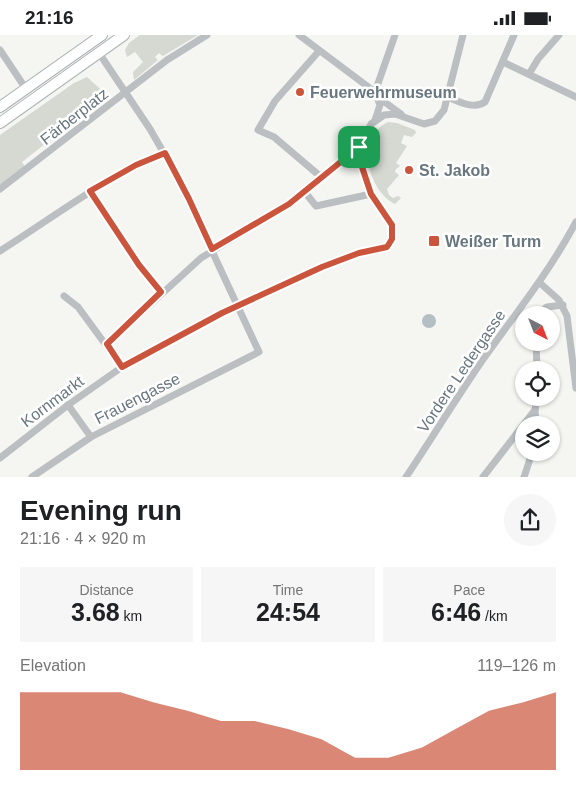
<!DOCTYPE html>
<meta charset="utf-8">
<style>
:root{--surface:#fff;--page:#f6f6f6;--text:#202124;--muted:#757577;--accent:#cb553c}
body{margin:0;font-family:Arial,sans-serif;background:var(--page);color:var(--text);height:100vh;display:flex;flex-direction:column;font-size:19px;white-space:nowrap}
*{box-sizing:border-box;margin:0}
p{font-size:16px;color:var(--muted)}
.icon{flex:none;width:28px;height:28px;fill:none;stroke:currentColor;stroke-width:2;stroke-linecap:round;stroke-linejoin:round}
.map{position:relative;height:442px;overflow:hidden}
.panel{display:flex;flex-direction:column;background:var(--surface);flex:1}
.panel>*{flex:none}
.needle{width:32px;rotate:138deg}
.tools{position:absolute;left:515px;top:271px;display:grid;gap:10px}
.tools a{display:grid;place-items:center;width:45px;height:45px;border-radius:50%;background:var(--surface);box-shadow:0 1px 4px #0004;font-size:25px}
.pin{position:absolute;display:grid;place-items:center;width:42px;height:42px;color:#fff;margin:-21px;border-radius:10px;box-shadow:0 2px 8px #0006}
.round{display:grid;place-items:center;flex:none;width:52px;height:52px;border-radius:26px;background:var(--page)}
.headline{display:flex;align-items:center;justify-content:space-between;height:85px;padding:0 20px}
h1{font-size:28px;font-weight:800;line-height:38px}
.metrics{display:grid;grid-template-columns:repeat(3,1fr);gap:8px;height:85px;padding:5px 20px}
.metrics div{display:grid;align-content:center;border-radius:0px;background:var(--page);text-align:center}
.metrics b{font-size:25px;font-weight:800}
.metrics small{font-size:14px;font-weight:400}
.metrics p{font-size:14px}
.chart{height:140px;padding:10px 20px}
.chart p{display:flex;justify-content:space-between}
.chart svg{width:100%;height:90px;margin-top:5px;fill:var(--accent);opacity:.7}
.status{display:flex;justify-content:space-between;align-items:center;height:35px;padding:0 25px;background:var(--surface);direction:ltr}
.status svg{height:14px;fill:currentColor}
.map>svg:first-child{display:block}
.green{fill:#d5d9d2}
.water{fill:#b3bfc2}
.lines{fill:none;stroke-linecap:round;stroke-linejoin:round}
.secondary-casing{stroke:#adb3b6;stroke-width:12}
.street{stroke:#bbbfc2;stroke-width:7}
.secondary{stroke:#fff;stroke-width:10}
.route-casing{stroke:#fff;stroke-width:10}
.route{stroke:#cb553c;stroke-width:6}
.poi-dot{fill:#cb553c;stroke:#fff;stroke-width:2}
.labels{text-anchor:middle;stroke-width:5;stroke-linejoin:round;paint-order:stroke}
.poi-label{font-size:16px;font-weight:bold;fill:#68767f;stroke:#fff;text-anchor:start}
.street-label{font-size:16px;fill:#68767f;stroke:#fff}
</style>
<div class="status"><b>21:16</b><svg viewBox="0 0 49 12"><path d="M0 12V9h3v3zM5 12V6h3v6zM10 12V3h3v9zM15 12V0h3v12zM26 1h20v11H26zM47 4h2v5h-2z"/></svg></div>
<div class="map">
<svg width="576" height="442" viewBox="0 0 576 442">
<rect width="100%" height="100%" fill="#f5f5f2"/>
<g class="green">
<path d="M140,0H198L163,21L159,18L155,22L158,25L134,45L133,37L143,27L135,17L127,22L125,15L129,8Z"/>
<path d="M87,42L107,60L22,127L25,132L0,150V100L74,48Z"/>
<path d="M388,87L397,88L415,95L416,98L412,102L404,100L401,108L407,111L396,128L400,131L396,134L395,137L399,140L387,154L389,160L393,163L398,161L401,163L395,169C369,157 354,103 388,87Z"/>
</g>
<circle class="water" cx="429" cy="286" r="7"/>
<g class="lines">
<defs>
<g id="secondary">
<path d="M0,72L102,0"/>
<path d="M0,88L124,0"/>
</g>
</defs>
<use href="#secondary" class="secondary-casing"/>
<g class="street">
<path d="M299,0L375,57L380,70L375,85"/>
<path d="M0,15L26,54"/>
<path d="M319,16L275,66L258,95L274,102L321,142"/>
<path d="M503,27L576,62"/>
<path d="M529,39L538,24L559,0"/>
<path d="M375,57L395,0"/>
<path d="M447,62C459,66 473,75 485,67L514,0"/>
<path d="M379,63L401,79"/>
<path d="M0,154L167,25L207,0"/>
<path d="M90,156L139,230L161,257"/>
<path d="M304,156L316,171L371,159"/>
<path d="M0,216C54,182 105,142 165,118"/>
<path d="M540,248L559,265L567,281L576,353"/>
<path d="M64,261L78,272L122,332"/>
<path d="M535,280L547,272L563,270"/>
<path d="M536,308L537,335"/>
<path d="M107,309L201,223L289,169L359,112"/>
<path d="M68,370L91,402"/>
<path d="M535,375L536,390"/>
<path d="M0,423L68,370L122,332L144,320L222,279L322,232L359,218L387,211L392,204V190L371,159L361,129L359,112L371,89L384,80L395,79L424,89L435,86L444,75L463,0"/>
<path d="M32,442L91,402L259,317L177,141L150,94L99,18"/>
<path d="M406,442C432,403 457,362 484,323C516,278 550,236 576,187"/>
<path d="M483,442L535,375L537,362"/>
<path d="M524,442L532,418"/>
</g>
<use href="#secondary" class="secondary"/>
</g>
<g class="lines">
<defs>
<path id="route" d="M359,112L361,129L371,159L392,190V204L387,212L359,218L322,232L222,278L122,332L107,309L161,257L139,230L90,156L136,130L165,118L189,164L212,214L289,169Z"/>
</defs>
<use href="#route" class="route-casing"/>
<use href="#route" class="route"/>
</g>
<g class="poi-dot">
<circle cx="300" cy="57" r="5"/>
<circle cx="409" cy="135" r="5"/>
<rect x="428" y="200" width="12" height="12" rx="2.5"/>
</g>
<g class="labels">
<g class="poi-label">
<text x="310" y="63">Feuerwehrmuseum</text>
<text x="419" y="141">St. Jakob</text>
<text x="445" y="212">Weißer Turm</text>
</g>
<g class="street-label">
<text transform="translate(74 81) rotate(-38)" y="6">Färberplatz</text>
<text transform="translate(461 336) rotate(-56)" y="6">Vordere Ledergasse</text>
<text transform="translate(137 363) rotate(-27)" y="6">Frauengasse</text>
<text transform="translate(52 366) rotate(-37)" y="6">Kornmarkt</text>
</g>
</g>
</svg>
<div class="tools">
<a><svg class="needle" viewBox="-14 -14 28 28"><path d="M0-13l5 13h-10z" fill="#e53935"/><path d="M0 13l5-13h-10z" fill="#757577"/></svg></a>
<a><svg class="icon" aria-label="locate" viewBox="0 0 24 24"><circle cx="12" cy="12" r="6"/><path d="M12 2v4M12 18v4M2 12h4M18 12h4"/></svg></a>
<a><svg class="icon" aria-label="layers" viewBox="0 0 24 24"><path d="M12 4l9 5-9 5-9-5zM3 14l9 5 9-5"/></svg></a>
</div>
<div class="pin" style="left:359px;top:112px;background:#1e9e55"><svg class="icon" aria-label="arrive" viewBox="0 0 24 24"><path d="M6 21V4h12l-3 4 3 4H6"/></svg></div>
</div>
<section class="panel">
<div class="headline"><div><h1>Evening run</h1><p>21:16 · 4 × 920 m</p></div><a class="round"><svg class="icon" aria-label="share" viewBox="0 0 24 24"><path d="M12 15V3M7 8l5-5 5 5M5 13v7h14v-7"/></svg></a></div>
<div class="metrics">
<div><p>Distance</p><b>3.68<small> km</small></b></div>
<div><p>Time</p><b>24:54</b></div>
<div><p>Pace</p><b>6:46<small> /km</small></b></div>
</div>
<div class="chart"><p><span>Elevation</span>119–126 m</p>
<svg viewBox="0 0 160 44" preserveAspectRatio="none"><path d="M0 44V6L10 6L20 6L30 6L40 11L50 15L60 20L70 20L80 24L90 29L100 38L110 38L120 33L130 24L140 15L150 11L160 6V44z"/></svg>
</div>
</section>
